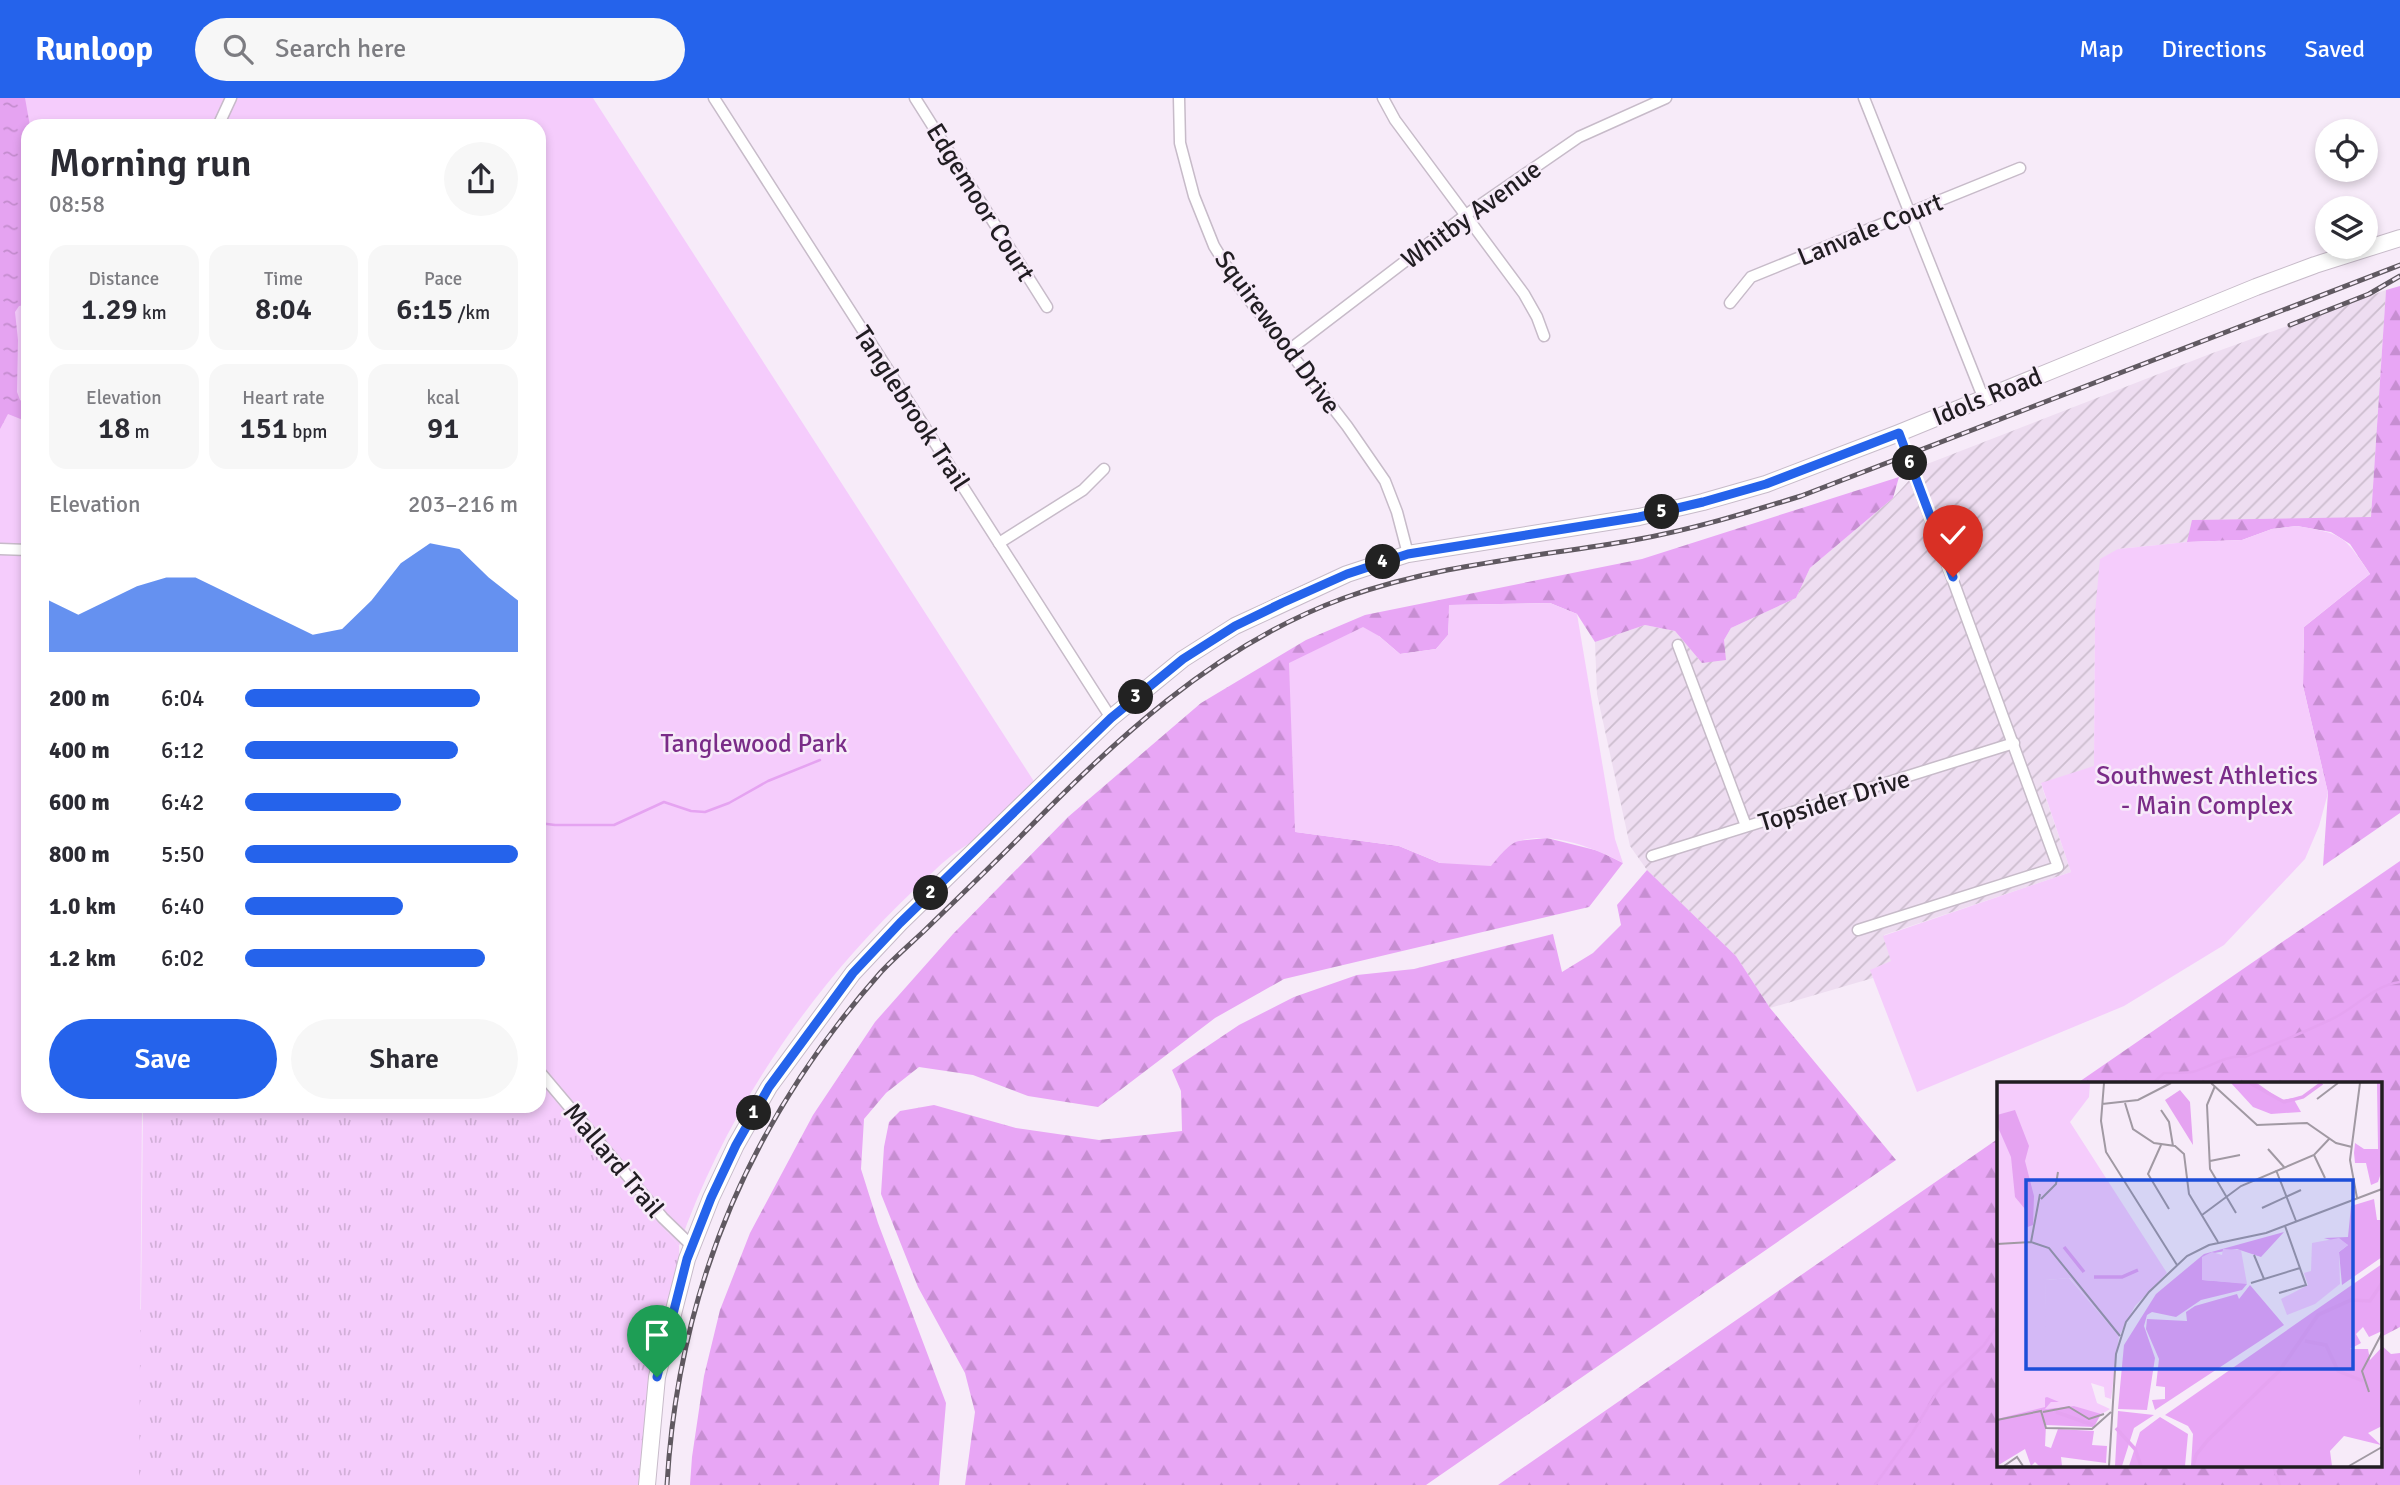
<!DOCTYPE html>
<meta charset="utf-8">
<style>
:root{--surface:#fff;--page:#f7f7f7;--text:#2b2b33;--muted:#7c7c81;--accent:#2563eb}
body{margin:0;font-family:Signika,sans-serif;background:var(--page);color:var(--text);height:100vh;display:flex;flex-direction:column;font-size:26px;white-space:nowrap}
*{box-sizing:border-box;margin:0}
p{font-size:23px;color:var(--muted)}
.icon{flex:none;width:38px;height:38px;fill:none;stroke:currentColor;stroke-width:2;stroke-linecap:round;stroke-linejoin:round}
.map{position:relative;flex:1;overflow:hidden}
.sheet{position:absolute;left:21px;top:21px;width:525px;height:994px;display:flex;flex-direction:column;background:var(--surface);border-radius:21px;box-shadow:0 4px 10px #0003}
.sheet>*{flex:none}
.fabs{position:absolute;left:2315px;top:21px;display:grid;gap:14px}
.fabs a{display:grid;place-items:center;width:63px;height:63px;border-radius:50%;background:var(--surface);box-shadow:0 4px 10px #0003;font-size:35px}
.pin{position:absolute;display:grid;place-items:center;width:60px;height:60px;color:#fff;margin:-72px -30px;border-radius:50% 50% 50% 0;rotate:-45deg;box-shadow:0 0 7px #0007}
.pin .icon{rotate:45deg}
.km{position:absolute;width:35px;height:35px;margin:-18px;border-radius:50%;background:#222;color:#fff;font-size:19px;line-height:35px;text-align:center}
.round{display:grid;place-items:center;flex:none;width:74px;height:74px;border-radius:37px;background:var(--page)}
.headline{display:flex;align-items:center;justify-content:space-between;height:119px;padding:0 28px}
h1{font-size:38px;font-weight:600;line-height:52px}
.stats{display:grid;grid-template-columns:repeat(3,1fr);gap:10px;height:119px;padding:7px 28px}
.stats div{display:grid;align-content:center;border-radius:18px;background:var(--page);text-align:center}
.stats b{font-size:30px;font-weight:600}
.stats small{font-size:19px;font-weight:400}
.stats p{font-size:19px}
.chart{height:196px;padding:14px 28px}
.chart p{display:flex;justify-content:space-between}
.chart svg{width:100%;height:126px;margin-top:7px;fill:var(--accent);opacity:.7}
.button{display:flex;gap:14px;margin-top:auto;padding:14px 28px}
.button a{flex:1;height:80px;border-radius:42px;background:var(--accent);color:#fff;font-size:28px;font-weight:600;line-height:80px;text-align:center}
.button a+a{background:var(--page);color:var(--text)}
ul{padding:0 28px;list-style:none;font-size:23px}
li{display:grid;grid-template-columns:112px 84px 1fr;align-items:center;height:52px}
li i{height:18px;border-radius:9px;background:var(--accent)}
header{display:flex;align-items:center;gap:42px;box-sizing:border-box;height:98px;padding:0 35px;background:var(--accent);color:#fff}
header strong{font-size:33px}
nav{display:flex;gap:38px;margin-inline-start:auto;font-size:24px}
.search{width:490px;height:63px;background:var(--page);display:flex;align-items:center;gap:18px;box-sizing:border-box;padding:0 24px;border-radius:38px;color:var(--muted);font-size:26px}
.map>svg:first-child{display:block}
.industrial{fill:url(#industrial-furrows)}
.grass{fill:url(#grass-tufts)}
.forest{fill:url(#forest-firs)}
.park{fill:#f5ccfc}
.water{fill:url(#water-ripples)}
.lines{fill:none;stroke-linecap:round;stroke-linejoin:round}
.stream{stroke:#e5a3f1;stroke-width:2.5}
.street-casing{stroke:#c7bbc9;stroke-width:13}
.secondary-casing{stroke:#c7bbc9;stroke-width:18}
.street{stroke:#fff;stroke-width:10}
.secondary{stroke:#fff;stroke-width:16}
.rail-casing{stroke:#605961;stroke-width:5}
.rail{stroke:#f7ebf9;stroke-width:2.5;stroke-dasharray:8;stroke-linecap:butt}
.route-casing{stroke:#fff;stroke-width:14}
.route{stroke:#2563eb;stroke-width:9}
.labels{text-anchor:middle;stroke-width:5;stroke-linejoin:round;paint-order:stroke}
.street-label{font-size:26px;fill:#211d22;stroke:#f7ebf9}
.park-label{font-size:26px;fill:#7a2c88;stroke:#f7ebf9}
.inset-river{fill:none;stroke:#e5a3f1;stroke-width:3.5}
.inset-road{fill:none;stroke:#a199a3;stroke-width:2}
.view{fill:#1d4ed8;fill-opacity:0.15;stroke:#1d4ed8;stroke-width:3.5}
.inset-edge{fill:none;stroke:#211d22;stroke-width:3.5}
</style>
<header>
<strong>Runloop</strong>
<div class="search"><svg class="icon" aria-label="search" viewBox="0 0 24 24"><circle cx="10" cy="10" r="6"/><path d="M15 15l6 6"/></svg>Search here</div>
<nav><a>Map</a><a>Directions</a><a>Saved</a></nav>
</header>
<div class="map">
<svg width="2400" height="1387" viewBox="0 0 2400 1387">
<defs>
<pattern id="industrial-furrows" width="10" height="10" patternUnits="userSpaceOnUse" patternTransform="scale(1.75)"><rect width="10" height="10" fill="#eeddf1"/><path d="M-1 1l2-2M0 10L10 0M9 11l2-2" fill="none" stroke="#ccbdce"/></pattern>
<pattern id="grass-tufts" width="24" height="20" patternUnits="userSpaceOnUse" patternTransform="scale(1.75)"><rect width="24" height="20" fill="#f5ccfc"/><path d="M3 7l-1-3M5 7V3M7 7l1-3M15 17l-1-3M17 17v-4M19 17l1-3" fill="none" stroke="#d2afd8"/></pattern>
<pattern id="forest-firs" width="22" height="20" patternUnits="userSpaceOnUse" patternTransform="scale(1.75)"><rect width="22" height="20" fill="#e8a6f5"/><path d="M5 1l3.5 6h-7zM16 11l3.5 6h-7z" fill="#c78ed2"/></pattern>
<pattern id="water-ripples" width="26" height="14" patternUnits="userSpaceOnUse" patternTransform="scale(1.75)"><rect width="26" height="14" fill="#e5a3f1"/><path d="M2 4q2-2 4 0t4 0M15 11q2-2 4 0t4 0" fill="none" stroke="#c48cce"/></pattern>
</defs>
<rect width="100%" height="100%" fill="#f7ebf9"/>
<path class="industrial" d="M2386,192L2371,420L2193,422L2187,444L2118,451L2095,515L2094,669L2041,686L2071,774L1884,837L1892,863L1871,872L1873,880L1770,910L1736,858L1647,772L1630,748L1597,596L1595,544L1645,527L1675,533L1702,565L1724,542L1731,530L1796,500L1810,470L1893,400L1922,368L2210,256Z"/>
<path class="grass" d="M539,983L679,1148C681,1175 665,1210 659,1237C649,1287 644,1337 639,1387H0L141,1211L143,1008H539Z"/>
<g class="forest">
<path d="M2400,188V715L2323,768L2328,695L2303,588L2304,529L2370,476L2350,446L2331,434L2297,428L2272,431L2242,442L2187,444L2192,422L2371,419L2386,192Z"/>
<path d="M1899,379L1893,400L1810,470L1796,500L1731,530L1724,542L1726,562L1702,565L1675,533L1645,527L1595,544L1577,516L1550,505L1450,507L1448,537L1436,551L1400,556L1379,538L1296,734L1399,748L1440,765L1516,743L1547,740L1599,753L1623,765L1589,809L1284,881L1215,920L1098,1009L1028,998L973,977L919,969L886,995L864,1021L861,1071L878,1125L946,1305L939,1387H690L692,1359L704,1278L720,1212L750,1135L813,1017L875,924L953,836L1068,719L1201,605L1306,542L1365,517L1642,461Z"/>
<path d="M2400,763V1229L2381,1239V986H2076Z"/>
<path d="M1647,772L1736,858L1770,910L1896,1062L1426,1387H965L975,1314L965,1275L918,1189L881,1096L884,1049L889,1024L900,1013L934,1007L1016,1030L1099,1042L1182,1033L1181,993L1172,972L1239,927L1294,899L1357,877L1414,871L1553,836L1562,874L1593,855L1621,827L1617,807Z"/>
<path d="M1999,1040V1368H2381V1247L2391,1256L2400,1255V1387H1498Z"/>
</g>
<g class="park">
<path d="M0,0H593L1035,685C1019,701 1004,720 986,734C975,743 962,749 951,758C938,768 927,780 915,791C811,889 726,1013 679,1148L539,983V28H28V1008H142L139,1387H0Z"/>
<path d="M2297,428C2343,436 2344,437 2370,476L2304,529L2303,588L2328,695L2319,728L2305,761L2224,847L2124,908L1917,994L1870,872L1891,863L1883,838L2071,774L2041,685L2094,668L2095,515L2100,461L2118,451L2187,444L2242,442L2272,431Z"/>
<path d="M1550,505L1577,516L1615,741L1623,765C1594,750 1552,733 1519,743C1509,745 1498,760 1491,768L1440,765L1399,748L1295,734L1289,565L1363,529L1379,538L1400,556L1436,551L1448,537L1449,507Z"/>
</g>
<path class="water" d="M0,0H25L30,28H28V210L25,207L19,208L15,214L18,242L17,294L20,302L26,306L28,304V324L8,316L0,331Z"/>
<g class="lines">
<g class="stream">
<path d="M539,725L555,727H614L664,704L691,713L705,714L729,705L768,683L820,662"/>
<path d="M2152,986L2164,975C2173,975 2183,975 2192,974C2209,970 2226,956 2245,959C2274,946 2305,934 2334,920C2356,909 2375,887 2400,884"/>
<path d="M2273,1368L2280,1387"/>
<path d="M1875,1387L1913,1334L1940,1289L1984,1247L1999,1225"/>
</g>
<defs>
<g id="street">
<path d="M714,0L1111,620"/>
<path d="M915,0L1047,209"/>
<path d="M1179,0L1180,45L1194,98L1214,148L1240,190L1347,328L1385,383L1397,414L1408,456"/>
<path d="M1383,0L1395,22L1524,196L1537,219L1544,238"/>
<path d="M1864,0L1983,299"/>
<path d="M218,28L231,0"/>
<path d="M1730,205L1751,179L2020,70"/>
<path d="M1289,252L1467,116L1579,39L1666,0"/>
<path d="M999,445L1083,392L1104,371"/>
<path d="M0,451L28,452"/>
<path d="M1678,547L1746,728"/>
<path d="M1652,758L2014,645"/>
<path d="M1858,832L2058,769L1899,335"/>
<path d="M539,973L663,1120L692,1148"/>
</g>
<path id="secondary" d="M647,1387L657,1279L687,1161L711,1100L736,1047L769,989L853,875L900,825L1111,620L1183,561L1235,528L1347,476L1408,456L1639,419L1703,404L1766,386L1899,335L2256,189L2315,167L2400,140"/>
</defs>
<use href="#street" class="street-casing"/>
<use href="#secondary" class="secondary-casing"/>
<use href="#street" class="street"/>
<use href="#secondary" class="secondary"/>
<defs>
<g id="rail">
<path d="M2290,227L2369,196L2400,178"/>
<path d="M667,1387C678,1190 751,1021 881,874C894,860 909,847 923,834C954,804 986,773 1017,742C1113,644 1213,548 1344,500C1438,466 1537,459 1634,442C1691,432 1746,415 1801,398L2400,167"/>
</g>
</defs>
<use href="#rail" class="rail-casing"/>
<use href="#rail" class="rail"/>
</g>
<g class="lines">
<defs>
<path id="route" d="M657,1279L687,1161L711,1100L736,1047L769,989L853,875L900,825L1111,620L1183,561L1235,528L1282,505L1347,476L1408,456L1639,419L1703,404L1766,386L1899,335L1953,479"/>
</defs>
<use href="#route" class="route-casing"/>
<use href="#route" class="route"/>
</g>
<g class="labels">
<g class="street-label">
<text transform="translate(981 104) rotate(58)" y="9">Edgemoor Court</text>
<text transform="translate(1471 116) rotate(-36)" y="9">Whitby Avenue</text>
<text transform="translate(1870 131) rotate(-22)" y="9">Lanvale Court</text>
<text transform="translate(1278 234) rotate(54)" y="9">Squirewood Drive</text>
<text transform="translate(1987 298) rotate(-22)" y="9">Idols Road</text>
<text transform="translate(912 310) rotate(57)" y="9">Tanglebrook Trail</text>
<text transform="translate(1834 702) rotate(-17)" y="9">Topsider Drive</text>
<text transform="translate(614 1062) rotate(50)" y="9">Mallard Trail</text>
</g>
<g class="park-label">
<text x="754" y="654">Tanglewood Park</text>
<text x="2207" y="686">Southwest Athletics<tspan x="2207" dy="30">- Main Complex</tspan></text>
</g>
</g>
<g transform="translate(1997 984)">
<rect width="385" height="385" fill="#f7ebf9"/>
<path d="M72,196L122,254L114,317L108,315L107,305L94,301L100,321L113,327L103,333L77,324L47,327L54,320H62L45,318L49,198Z" fill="#f5ccfc"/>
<path d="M234,1H260L284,18L296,16L304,30L274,32L256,25ZM380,1H385V88L381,100L374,103L369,81H358L357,71L358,61L367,67H381ZM377,117L380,138H385V175L345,203L342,170L351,163L327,156L351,155L354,124ZM287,150L264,175L240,167L217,171L206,198L247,201L250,202L245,208L204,218L179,235L155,230L150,233L147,244L158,276L150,328L121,327L127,263L159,212L207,172ZM385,182V249L372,255L366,245L359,252L364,261L353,267H371L373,278L385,265V344L371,351L384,363L347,354L333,369L335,384H194L196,352L191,344L168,333ZM253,203L287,243L158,328L155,318L168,317V305L159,304L162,277L149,247L150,237L190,239L189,230L198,224L240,212L242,217ZM50,315L62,320H54L48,327L77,324L104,332L97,345L49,343L48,364L54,366L61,347L97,349L95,363L110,364L109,381L64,375L65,384H42L38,380L34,384L28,367L0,384V334ZM121,329L157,333L137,346L125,384H118ZM163,335L191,352L188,384H132L143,350Z" fill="#e8a6f5"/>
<path d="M0,1H93L92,15L73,40L170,191L138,224L122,254L73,196L49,198L48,325L0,337ZM342,156L351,163L342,170L343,202L318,222L290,233L284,217L311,203L307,191L314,189L315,161ZM226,167L244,168L250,202L205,198V175L215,170L225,173Z" fill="#f5ccfc"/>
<path d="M183,8L193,20L196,63L168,18ZM18,28L32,64L28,79L37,114L36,143L28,146V127L18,115L14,75L0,43V33Z" fill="#e5a3f1"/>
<path class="inset-river" d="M253,1L287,20L306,15L325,1M67,165L87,190M97,195H125L141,188M308,259L329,263L341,289L366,299M59,330L96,343M119,346L138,367L144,384M196,384L199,373L211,358L283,288L321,233L354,218L373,219L385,201"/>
<path class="inset-road" d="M107,1L104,39L109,70L180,183M214,1L260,43L310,41L339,61L355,65M218,4L210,23L213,87L239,131M320,17L341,1M128,21L136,47L157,61L178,64L187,72L192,112L221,160M105,22L141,18L174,1M164,28L172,40L176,64M164,63L151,92L172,127M271,67L287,85M317,73L328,96M213,79L243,73M279,88L299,139M360,116L353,78L363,1M44,117L59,102L61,90M265,126L304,108M205,133L244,104L317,73L333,56M34,160L43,112M0,162L34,160L52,166L123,254M257,173L267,197M254,201L303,186M282,211L309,203L288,144M372,310L365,289L385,251M46,330L72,325L92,337L107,332M0,338L44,329L49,346L95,347L114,330M7,384L20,375L26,384M112,384L119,272L129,240L152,210L190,174L212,163L269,151L385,107M352,384L385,365"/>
<path class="view" d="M29,98H356V287H29Z"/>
<rect width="385" height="385" class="inset-edge"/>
</g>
</svg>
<div class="fabs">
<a><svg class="icon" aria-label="locate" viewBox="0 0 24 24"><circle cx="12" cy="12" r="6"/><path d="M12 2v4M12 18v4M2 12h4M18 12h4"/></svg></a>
<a><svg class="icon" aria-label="layers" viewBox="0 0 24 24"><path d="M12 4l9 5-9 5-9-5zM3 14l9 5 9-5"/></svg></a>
</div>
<div class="pin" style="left:657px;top:1279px;background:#1e9e55"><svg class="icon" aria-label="arrive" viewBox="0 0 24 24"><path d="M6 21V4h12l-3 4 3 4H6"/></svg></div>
<div class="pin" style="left:1953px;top:479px;background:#d93025"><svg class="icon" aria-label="check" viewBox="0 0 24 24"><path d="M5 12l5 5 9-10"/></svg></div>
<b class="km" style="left:754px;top:1015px">1</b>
<b class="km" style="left:931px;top:795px">2</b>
<b class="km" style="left:1136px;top:599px">3</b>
<b class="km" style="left:1383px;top:464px">4</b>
<b class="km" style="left:1662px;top:414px">5</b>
<b class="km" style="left:1910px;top:365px">6</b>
<section class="sheet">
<div class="headline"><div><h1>Morning run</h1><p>08:58</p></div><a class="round"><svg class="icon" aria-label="share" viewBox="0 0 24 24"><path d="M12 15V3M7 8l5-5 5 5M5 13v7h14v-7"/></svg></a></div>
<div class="stats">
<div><p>Distance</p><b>1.29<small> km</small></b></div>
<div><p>Time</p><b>8:04</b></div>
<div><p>Pace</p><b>6:15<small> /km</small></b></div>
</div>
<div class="stats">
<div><p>Elevation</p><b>18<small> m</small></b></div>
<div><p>Heart rate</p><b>151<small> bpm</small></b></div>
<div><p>kcal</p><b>91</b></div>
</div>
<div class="chart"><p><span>Elevation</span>203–216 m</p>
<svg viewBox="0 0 160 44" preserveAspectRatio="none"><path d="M0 44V26L10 31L20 26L30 21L40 18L50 18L60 23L70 28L80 33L90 38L100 36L110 26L120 13L130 6L140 8L150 18L160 26V44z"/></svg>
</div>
<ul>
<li><b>200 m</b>6:04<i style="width:86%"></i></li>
<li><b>400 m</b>6:12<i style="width:78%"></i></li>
<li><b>600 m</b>6:42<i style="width:57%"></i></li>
<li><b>800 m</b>5:50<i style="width:100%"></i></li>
<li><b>1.0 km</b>6:40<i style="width:58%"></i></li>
<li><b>1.2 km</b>6:02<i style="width:88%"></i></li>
</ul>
<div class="button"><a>Save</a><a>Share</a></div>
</section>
</div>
